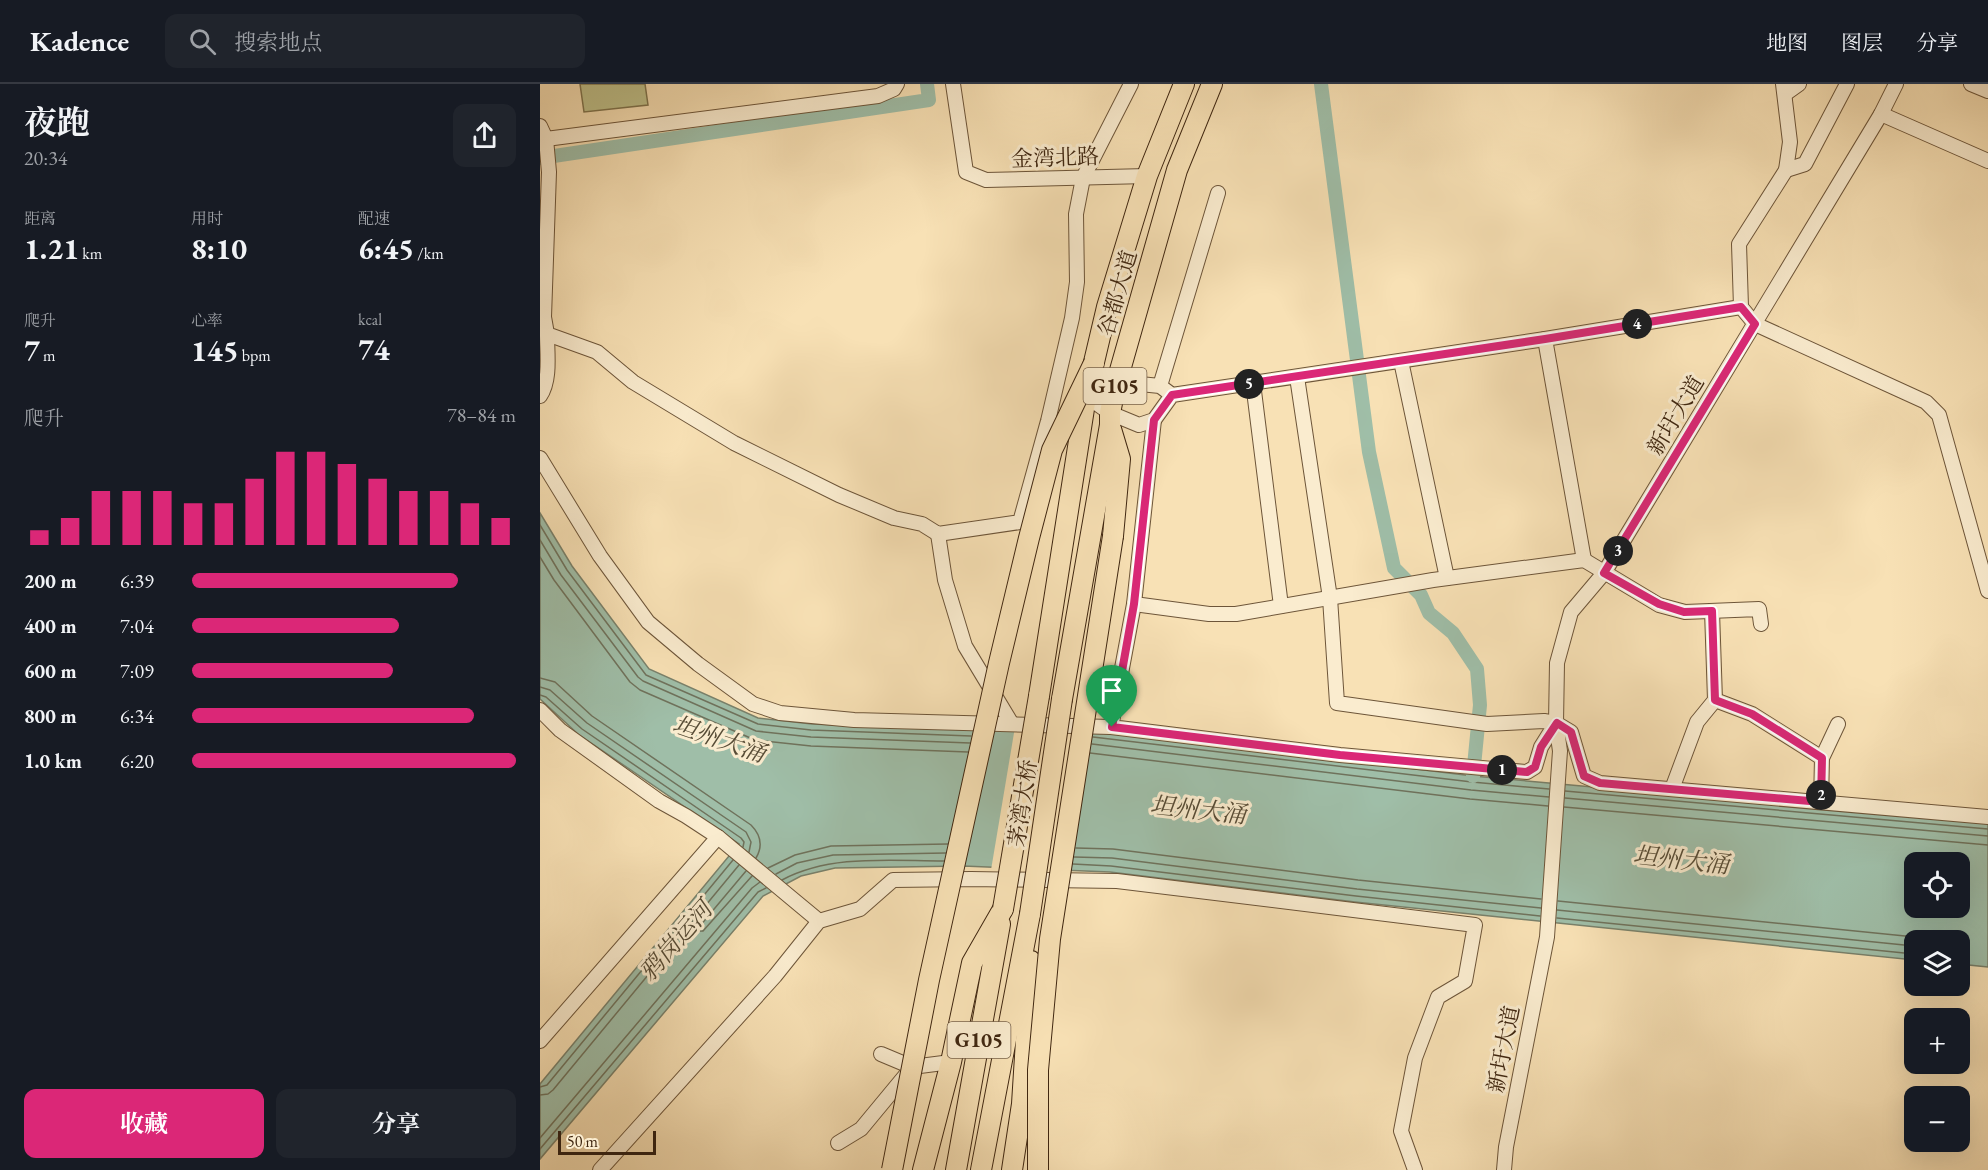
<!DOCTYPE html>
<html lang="zh">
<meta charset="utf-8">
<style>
:root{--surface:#171b24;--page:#20242c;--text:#f1f3f6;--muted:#9ea1a6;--line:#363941;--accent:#db2777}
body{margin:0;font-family:"EB Garamond","Noto Serif SC",serif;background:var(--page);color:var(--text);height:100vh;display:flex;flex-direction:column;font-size:22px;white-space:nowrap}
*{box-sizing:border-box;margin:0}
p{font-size:20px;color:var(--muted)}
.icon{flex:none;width:33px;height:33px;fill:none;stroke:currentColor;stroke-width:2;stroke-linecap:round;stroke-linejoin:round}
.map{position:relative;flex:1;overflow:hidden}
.panel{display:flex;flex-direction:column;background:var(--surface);width:540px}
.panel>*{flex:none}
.buttons{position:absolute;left:1364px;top:768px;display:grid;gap:12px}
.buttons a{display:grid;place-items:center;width:66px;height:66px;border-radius:12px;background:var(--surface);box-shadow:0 6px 24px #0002;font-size:30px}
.scale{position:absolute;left:18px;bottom:15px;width:98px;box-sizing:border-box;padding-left:6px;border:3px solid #3f2610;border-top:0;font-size:16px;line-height:21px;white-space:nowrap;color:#3f2610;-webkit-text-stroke:4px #faeccf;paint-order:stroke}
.pin{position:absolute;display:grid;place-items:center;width:51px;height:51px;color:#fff;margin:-62px -26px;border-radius:50% 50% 50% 0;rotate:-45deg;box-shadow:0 0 6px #0007}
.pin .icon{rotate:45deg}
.km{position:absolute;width:30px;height:30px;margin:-15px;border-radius:50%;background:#222;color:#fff;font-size:16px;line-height:30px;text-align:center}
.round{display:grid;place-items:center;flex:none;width:63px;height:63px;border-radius:12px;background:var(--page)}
.overview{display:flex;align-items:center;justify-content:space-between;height:102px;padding:0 24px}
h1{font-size:33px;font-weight:700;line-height:45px}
.metrics{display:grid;grid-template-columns:repeat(3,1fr);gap:9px;height:102px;padding:6px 24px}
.metrics div{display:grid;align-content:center}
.metrics b{font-size:30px;font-weight:700}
.metrics small{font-size:16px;font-weight:400}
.metrics p{font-size:16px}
.chart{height:168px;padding:12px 24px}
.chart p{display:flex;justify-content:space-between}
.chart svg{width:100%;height:108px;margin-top:6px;stroke:var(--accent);stroke-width:6}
.button{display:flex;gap:12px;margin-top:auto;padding:12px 24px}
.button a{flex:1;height:69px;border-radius:12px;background:var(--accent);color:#fff;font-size:24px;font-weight:700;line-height:69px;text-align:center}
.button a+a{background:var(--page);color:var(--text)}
ul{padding:0 24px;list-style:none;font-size:20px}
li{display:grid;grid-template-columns:96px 72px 1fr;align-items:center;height:45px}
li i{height:15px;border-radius:8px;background:var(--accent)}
header{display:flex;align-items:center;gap:36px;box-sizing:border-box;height:84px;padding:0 30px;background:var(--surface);border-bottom:2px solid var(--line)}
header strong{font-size:28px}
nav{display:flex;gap:33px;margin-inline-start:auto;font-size:21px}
.search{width:420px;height:54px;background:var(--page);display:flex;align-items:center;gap:15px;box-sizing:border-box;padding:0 21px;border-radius:12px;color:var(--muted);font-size:22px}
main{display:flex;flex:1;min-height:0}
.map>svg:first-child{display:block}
.green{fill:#bfc28c;stroke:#7f744e;stroke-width:1.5}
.water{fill:#9fbea8;stroke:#79816b;stroke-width:1.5;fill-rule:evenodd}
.pier{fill:#f8e1b5}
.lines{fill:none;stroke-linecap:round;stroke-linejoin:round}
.shore{stroke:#6f725c;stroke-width:1.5}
.canal{stroke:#9fbea8;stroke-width:14}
.minor-casing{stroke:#6d5539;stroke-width:16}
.highway-casing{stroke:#3f2610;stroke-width:22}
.minor{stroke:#faeccf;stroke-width:14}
.highway{stroke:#f8e1b5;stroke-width:20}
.highway-bridge-casing{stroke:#3f2610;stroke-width:22;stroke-linecap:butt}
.highway-bridge{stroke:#f8e1b5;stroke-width:20}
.route-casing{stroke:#fff;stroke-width:12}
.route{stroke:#db2777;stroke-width:8}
.labels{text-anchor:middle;stroke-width:6;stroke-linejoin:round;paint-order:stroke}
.shield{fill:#faeccf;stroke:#776149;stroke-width:1.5}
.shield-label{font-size:21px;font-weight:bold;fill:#3f2610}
.street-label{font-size:22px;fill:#3f2610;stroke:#faeccf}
.water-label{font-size:24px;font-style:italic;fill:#574c36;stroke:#faeccf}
</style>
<header>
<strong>Kadence</strong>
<div class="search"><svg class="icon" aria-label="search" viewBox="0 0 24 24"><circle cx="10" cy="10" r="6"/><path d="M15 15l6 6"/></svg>搜索地点</div>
<nav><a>地图</a><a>图层</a><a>分享</a></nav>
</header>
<main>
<section class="panel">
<div class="overview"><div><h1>夜跑</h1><p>20:34</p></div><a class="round"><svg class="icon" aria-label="share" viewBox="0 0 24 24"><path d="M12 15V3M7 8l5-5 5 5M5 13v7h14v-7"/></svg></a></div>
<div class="metrics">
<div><p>距离</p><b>1.21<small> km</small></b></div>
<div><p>用时</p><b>8:10</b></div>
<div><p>配速</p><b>6:45<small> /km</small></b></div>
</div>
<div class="metrics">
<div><p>爬升</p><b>7<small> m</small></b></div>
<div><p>心率</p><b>145<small> bpm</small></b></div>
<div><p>kcal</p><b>74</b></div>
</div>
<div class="chart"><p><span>爬升</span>78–84 m</p>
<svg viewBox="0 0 160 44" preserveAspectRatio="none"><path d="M5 44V38M15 44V33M25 44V22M35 44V22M45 44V22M55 44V27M65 44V27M75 44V17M85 44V6M95 44V6M105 44V11M115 44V17M125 44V22M135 44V22M145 44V27M155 44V33"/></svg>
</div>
<ul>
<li><b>200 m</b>6:39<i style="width:82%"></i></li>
<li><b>400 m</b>7:04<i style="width:64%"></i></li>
<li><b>600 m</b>7:09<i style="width:62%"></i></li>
<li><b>800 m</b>6:34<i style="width:87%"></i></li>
<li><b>1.0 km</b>6:20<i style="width:100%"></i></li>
</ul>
<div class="button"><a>收藏</a><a>分享</a></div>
</section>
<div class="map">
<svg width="1448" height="1086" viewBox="0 0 1448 1086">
<rect width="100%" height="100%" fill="#f8e1b5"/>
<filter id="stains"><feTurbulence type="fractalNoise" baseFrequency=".00333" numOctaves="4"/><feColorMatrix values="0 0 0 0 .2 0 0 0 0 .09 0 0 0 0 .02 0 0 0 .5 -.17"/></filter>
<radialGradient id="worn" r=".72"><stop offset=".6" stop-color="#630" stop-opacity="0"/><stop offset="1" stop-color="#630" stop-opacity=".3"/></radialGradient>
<path class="green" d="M40,0H105L108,21L44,28Z"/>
<path class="water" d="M0,429L32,482L109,585L218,634L272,640L398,645L565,647L933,692L1448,739V883L1419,880V856H1374V876L815,818L570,788L423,782L295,784L261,792L223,812L0,1075V1000L199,760L38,650L0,615ZM1374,778H1419V824H1374Z"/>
<path class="pier" d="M475,643L541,644L516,789L451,786Z"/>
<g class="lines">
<g class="shore">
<path d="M0,441L27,486L106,591L218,640L271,646L431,652"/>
<path d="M0,456L21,491L98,593L103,597L216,647L271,653L430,659"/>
<path d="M0,473L14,496L90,598L100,606L215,656L271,662L428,668"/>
<path d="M0,594L15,598L52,632L211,741C221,751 223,762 216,774"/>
<path d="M0,603L10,606L47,639L206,748L211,758L209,768"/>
<path d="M0,611L6,613L42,645L201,754L204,758L203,763"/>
<path d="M553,653L932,698L1009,705"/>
<path d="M552,660L931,706L1009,713"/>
<path d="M550,669L930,715L1008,722"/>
<path d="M1025,707L1448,745"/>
<path d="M1025,714L1448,752"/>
<path d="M1024,723L1448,761"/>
<path d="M536,764L573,765L818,796L1001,815"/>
<path d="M534,773L572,774L817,805L1001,824"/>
<path d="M533,780L571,782L816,812L1000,832"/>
<path d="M228,784L255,771L291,762L408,760"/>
<path d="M206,787L159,843V847H163L212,792"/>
<path d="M236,790L257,779L293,771L406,769"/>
<path d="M242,796C291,770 350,777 404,777"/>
<path d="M1018,817L1375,853L1384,856"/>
<path d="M1017,826L1374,862"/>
<path d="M1017,834L1374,870"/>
<path d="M0,1003L7,1001L193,776"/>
<path d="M0,1011L8,1010L13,1006L199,781"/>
<path d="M0,1054L212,804L220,798"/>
<path d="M0,1065L218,808L226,804"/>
</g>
<g class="canal">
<path d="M781,0L829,368L854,484L881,511L889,529L913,549L937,585L940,621L933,692"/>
<path d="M0,74L389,16L387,0"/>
</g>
<defs>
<g id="minor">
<path d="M413,0L426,88L446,96L607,92"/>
<path d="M1431,0L1448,7"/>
<path d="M1245,10L1259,0"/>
<path d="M1341,30L1448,77"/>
<path d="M0,42L6,55L9,88L4,233L7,250L57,268L93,298L194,359L299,411L354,434L382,440L398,450L480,438L508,337L532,234L537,198L536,130L543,94L591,0"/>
<path d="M6,55L338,12L354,5L357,0"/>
<path d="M1246,86L1265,80L1307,0"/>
<path d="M1201,223L1199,160L1246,86L1250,58L1243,0"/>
<path d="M1005,255L1044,476"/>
<path d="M861,277L907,494"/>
<path d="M757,293L790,514L797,619L947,640L1004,637L1016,639L1031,648L1044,692L1060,699L1448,733"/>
<path d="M713,299L741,522"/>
<path d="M620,302L678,109"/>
<path d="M632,311L614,336L599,341L570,329L546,312L600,300L620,302L632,311L1005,255L1201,223L1215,240L1386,318L1399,331L1448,507"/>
<path d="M0,312C11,296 7,269 7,250"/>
<path d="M614,336L594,520L571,643L800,671L987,688L995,683L1001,663L1016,639"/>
<path d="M0,374L60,472L108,538L158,580L213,620L240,629L314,636L571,643"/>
<path d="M398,450L405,496L425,562L472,640"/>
<path d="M594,520L669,530H696L893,496L1044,476L1119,521L1145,528L1219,525L1221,540"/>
<path d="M1175,616L1212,630L1282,674"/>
<path d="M0,626L20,646L119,717L146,732L178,753L279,837"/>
<path d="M1132,705L1157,638L1175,616L1172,527"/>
<path d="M1281,718L1282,674L1298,640"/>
<path d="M0,957L178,753"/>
<path d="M341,970L372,983L411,978"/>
<path d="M298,1059L321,1045L369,987"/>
<path d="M60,1086L235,892L279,837L320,825L353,796L431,795L577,797L935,841L925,897L898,913L875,974L861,1047L875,1086"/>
<path d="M964,1086L966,1063L1007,853L1020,667L1016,639L1017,579L1031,528L1064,489L1341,30L1356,0"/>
</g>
<g id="highway">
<path d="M571,345L580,375L573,452"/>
<path d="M499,612L546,312L567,223L607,92L644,0"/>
<path d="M522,615L570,341V329L575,304L637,86L672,0"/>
<path d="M383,1086L411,978L432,879L463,825"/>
<path d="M416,1086L460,840"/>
<path d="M441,1086L490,830"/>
<path d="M472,1086L482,1020L491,877"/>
</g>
</defs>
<use href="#minor" class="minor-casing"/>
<use href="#highway" class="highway-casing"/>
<use href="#minor" class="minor"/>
<use href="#highway" class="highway"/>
<defs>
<g id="highway-bridge">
<path d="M463,825L499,612"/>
<path d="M490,830L522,615"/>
<path d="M352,1086L389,896L459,579L489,454L512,366L554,279"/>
<path d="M498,1086V986L510,855L573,452"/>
</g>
</defs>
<use href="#highway-bridge" class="highway-bridge-casing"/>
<use href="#highway-bridge" class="highway-bridge"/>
</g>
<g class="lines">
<defs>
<path id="route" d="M1201,223L1215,240L1064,489L1119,520L1144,528L1172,527L1175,616L1212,630L1282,674L1281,718L1060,699L1044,692L1031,648L1017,639L1001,663L995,683L987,688L800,671L572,643L594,520L614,336L632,311L1005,255Z"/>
</defs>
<use href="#route" class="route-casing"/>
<use href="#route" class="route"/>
</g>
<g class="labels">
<g class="shield">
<rect x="543.5" y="284" width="63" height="36" rx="4.5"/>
<rect x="407.5" y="938" width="63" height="36" rx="4.5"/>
</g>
<g class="shield-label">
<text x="575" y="309">G105</text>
<text x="439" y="963">G105</text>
</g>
<g class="street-label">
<text transform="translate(515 73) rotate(-2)" y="8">金湾北路</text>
<text transform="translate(577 209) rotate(-74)" y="8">谷都大道</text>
<text transform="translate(1135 331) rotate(-59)" y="8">新圩大道</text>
<text transform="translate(482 719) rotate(-82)" y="8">茅湾大桥</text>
<text transform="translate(963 965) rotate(-79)" y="8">新圩大道</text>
</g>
<g class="water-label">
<text transform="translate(179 655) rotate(19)" y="8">坦州大涌</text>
<text transform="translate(658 726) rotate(6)" y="8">坦州大涌</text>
<text transform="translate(1141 776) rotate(6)" y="8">坦州大涌</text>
<text transform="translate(136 857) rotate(-49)" y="8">鸦岗运河</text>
</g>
</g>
<rect width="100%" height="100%" filter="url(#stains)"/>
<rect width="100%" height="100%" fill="url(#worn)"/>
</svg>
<div class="buttons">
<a><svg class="icon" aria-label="locate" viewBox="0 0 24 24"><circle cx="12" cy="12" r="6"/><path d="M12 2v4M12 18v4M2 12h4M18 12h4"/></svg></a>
<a><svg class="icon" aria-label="layers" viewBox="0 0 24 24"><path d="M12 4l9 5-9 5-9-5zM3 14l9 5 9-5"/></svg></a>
<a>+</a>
<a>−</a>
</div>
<div class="scale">50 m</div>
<div class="pin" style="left:572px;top:643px;background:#1e9e55"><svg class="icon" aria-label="arrive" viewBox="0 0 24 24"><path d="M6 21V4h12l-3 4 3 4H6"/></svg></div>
<b class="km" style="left:962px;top:686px">1</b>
<b class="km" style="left:1281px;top:711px">2</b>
<b class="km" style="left:1078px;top:467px">3</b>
<b class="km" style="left:1097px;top:240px">4</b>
<b class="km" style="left:709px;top:300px">5</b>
</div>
</main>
